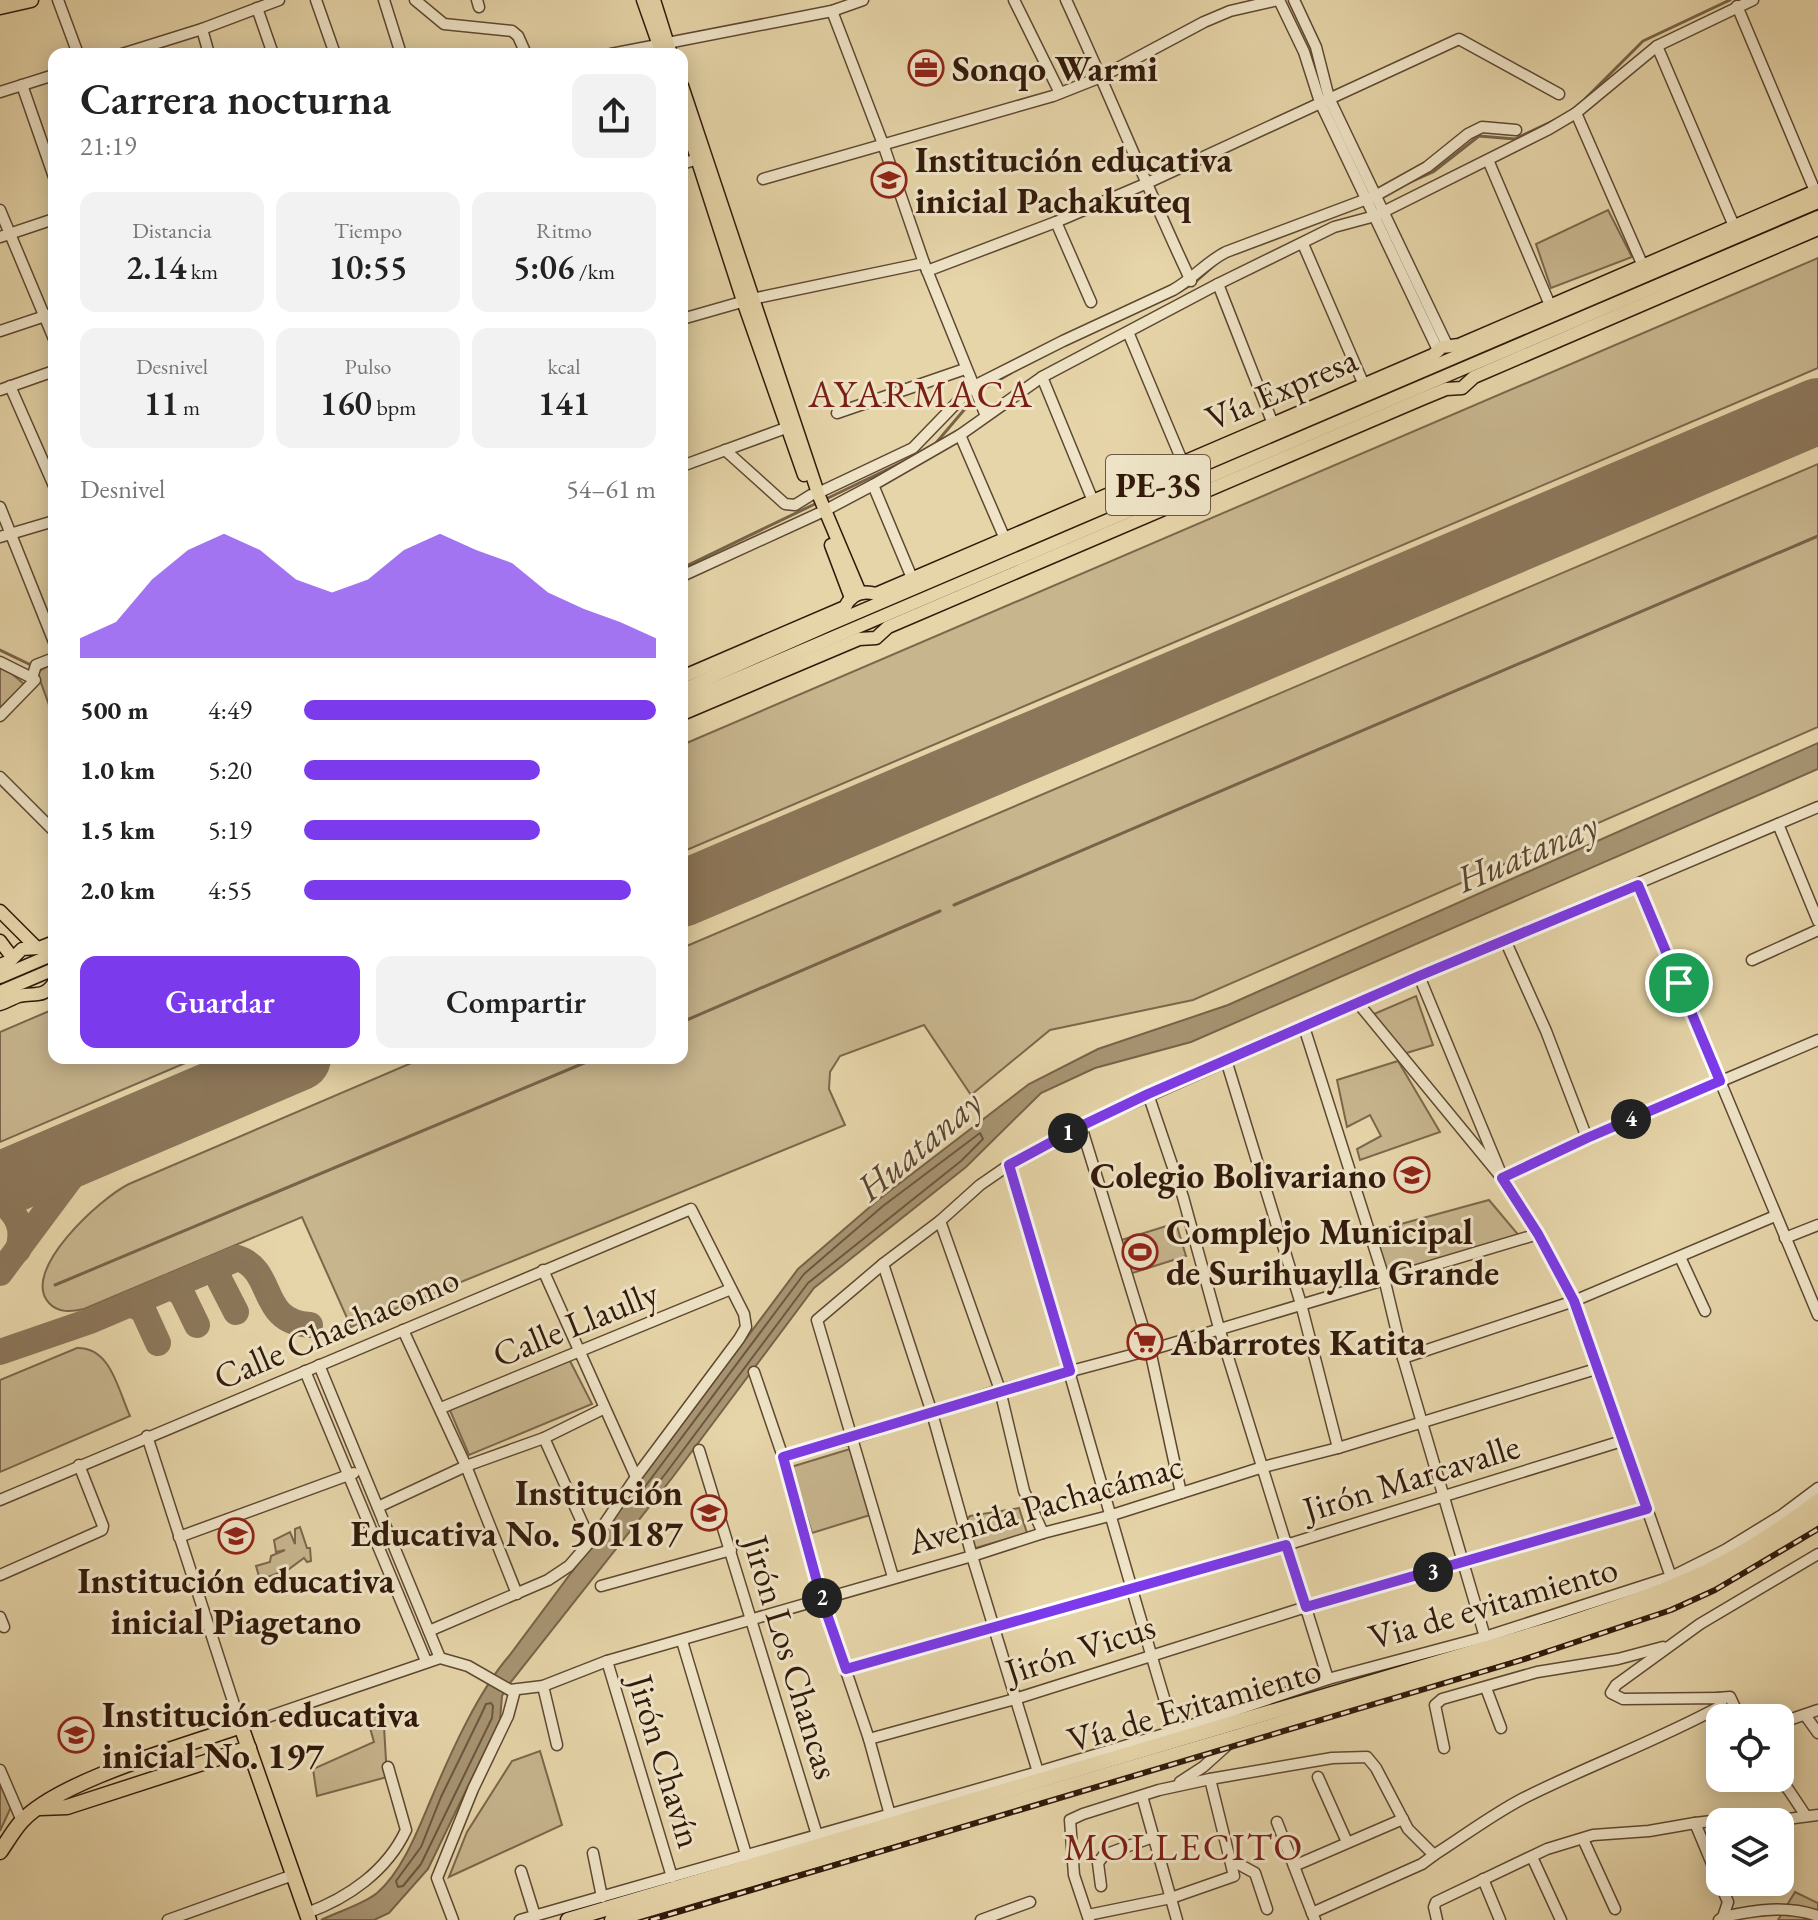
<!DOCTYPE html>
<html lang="es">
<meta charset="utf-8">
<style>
:root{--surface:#fff;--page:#f2f2f2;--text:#222;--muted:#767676;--accent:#7c3aed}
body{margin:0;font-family:"EB Garamond",serif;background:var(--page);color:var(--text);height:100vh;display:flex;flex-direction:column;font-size:30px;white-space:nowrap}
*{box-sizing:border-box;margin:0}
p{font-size:26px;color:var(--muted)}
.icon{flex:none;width:44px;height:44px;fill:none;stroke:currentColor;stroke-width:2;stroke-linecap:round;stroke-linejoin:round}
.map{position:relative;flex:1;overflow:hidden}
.side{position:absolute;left:48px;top:48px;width:640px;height:1016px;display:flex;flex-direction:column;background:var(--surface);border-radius:16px;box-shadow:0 4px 20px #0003}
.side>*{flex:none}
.buttons{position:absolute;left:1706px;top:1704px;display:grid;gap:16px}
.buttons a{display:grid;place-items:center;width:88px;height:88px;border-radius:16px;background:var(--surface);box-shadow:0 4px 20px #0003;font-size:40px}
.pin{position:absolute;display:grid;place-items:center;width:68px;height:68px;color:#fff;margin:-34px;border:4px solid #fff;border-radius:50%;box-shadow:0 2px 8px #0007}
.km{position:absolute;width:40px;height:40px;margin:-20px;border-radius:50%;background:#222;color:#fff;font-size:22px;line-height:40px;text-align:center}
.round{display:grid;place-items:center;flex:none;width:84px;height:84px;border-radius:16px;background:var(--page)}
.head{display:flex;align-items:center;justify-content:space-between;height:136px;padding:0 32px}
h1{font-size:44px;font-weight:600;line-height:60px}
.figures{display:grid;grid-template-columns:repeat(3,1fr);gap:12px;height:136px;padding:8px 32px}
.figures div{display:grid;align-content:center;border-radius:16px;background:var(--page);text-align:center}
.figures b{font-size:34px;font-weight:600}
.figures small{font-size:22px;font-weight:400}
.figures p{font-size:22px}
.chart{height:224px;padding:16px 32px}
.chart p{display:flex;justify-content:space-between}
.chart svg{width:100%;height:144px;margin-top:8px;fill:var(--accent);opacity:.7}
.action{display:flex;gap:16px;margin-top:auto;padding:16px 32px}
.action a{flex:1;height:92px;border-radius:16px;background:var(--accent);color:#fff;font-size:32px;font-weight:600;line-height:92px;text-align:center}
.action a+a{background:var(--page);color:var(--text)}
ul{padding:0 32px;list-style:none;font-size:26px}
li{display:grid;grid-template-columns:128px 96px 1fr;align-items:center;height:60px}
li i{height:20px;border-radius:10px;background:var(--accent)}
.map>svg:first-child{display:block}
.green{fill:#c7b58e;stroke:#7c674c;stroke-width:2}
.water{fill:#a89573;stroke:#786349;stroke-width:2}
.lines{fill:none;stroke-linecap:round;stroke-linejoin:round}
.shore{stroke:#6c573f;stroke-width:2}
.stream{stroke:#786349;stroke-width:3}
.taxiway{stroke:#8c775a;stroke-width:26}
.runway{stroke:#8c775a;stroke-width:66}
.minor-casing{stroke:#5e4832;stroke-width:13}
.major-casing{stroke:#31190b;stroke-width:15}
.highway-casing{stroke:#31190b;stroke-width:17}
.minor{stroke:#efe4c7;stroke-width:10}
.major{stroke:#e6d5a9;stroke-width:12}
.highway{stroke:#e6d5a9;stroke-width:14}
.rail-casing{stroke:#31190b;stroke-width:6}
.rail{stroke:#efe4c7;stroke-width:3;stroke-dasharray:9;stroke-linecap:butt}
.route-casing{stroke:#fff;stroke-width:16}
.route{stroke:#7c3aed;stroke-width:10}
.labels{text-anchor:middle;stroke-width:6;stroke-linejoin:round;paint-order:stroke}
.shield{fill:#efe4c7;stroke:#6a5643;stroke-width:2}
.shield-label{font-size:34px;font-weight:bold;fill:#31190b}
.poi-label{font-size:36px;font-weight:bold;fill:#31190b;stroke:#efe4c7;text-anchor:start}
.street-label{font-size:36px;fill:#31190b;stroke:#efe4c7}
.neighbourhood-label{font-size:38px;letter-spacing:2px;fill:#7a1f14;stroke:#efe4c7}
.water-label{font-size:38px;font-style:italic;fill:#5b442f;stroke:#efe4c7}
</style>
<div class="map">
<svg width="1818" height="1920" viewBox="0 0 1818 1920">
<rect width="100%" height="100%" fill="#e6d5a9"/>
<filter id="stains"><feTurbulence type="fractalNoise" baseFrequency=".0025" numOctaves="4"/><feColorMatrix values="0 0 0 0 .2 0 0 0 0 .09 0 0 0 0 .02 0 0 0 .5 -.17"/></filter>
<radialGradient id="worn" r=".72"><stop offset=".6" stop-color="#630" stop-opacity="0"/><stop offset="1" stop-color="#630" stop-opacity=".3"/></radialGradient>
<g class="green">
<path d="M1608,210L1632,257L1551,288L1536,244Z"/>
<path d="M1818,258V368L682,852V745Z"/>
<path d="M1818,464V727L1193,1000L1050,1030L971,1095L924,1025L840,1056L830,1072L829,1089L845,1125L351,1327L302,1217L84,1309C71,1312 58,1313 49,1303C19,1271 102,1197 129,1184L423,1058H682V948Z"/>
<path d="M54,663V713H52L37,672Z"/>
<path d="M0,664L24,684L0,708Z"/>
<path d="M1416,996L1433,1045L1403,1054L1374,1014Z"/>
<path d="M54,1009V1058H197L0,1142V1032Z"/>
<path d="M1398,1061L1440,1132L1360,1160L1357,1149L1381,1136L1370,1115L1347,1127L1337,1080Z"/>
<path d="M1489,1200L1521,1238L1382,1279L1368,1233Z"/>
<path d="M1176,1223L1186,1256L1123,1276L1112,1243Z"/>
<path d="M77,1348C111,1347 118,1390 130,1416L0,1472V1380Z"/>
<path d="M569,1359L592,1404L469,1455L449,1408Z"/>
<path d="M850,1449L870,1515L812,1533L791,1467Z"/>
<path d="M1019,1508L1027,1533L969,1550L961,1525L970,1516Z"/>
<path d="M300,1527L307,1548H310L311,1561L307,1562L304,1558L289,1569L260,1580L256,1566L270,1562L271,1556L285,1550L276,1552L274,1540L290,1532L295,1544V1529Z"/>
<path d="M383,1710L387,1777L317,1796L313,1769L374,1742L367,1717Z"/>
<path d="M540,1751L562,1825L449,1877L467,1832L512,1761Z"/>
<path d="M0,1782L11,1807L0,1831Z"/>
<path d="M1795,1892L1818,1903V1920H1778Z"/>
</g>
<path class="water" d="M1818,743V769L1191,1042L1095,1068L1041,1093L966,1167L814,1288L672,1478L507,1687L502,1696L500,1720L428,1869L389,1913L374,1920H321C337,1912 364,1904 377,1893C403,1871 419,1827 432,1797C451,1752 478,1692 509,1656L798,1269L878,1200L1029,1084L1098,1049L1228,1005Z"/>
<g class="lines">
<g class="shore">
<path d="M980,1133L983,1139L961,1161L808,1283L666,1473L650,1493H645L644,1488L804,1274L883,1206Z"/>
<path d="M491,1703L493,1706L492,1718L421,1864L403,1886L398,1887L396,1881L421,1847L441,1797L481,1715L486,1704Z"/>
</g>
<g class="stream">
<path d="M1586,98L1643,41L1730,0"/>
<path d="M1408,183L1433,172L1479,136L1515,139L1557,119"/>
<path d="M1183,289L1192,285L1218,262"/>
<path d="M980,391L1011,373"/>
<path d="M936,443L975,397"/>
<path d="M826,499L913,457"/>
<path d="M682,568L819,502"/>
<path d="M0,650L33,666"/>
<path d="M954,905L1818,536"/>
<path d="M682,1022L940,911"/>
<path d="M55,1285L596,1058"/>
</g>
<g class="taxiway">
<path d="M0,1199C17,1215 25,1227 18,1250"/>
<path d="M207,1270L217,1275L236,1312"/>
<path d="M0,1273L96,1144"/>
<path d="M170,1286L182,1294L197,1325"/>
<path d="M130,1304L143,1310L158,1343"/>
<path d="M0,1352L90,1321L238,1258C276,1271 258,1322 310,1325"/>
</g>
<g class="runway">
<path d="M682,894L1818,411"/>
<path d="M0,1185L298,1058"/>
</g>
<defs>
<g id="minor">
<path d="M58,0L78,54"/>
<path d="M316,0L335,54"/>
<path d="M384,0L401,54"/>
<path d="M415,0L444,24L512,31L518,36L526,54"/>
<path d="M477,0L479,7"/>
<path d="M1014,0L1060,93"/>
<path d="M1066,0C1109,93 1147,188 1191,281"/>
<path d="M1279,0L1304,52L1320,102L1438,350"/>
<path d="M1294,0L1316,47L1329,98L1447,345"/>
<path d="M1737,6L1815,191"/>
<path d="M257,8L273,54"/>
<path d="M832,11L883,144L924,263L986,416"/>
<path d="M202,29L209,54"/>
<path d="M1657,46L1734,226"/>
<path d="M122,54L202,29L279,0"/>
<path d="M611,54L832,11L863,0"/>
<path d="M22,85L54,177"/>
<path d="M0,92L54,75"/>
<path d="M1576,113L1643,266"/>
<path d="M1488,160L1550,305"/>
<path d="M682,164L703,157"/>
<path d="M763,179L1053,96L1101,77L1204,22L1230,11L1278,0"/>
<path d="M0,210L54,339"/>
<path d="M1056,222L1091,302"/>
<path d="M0,237L54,219"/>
<path d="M1303,244L1364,385"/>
<path d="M927,271L1056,222L1145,184L1459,39L1559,94"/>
<path d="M1218,284L1273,424"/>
<path d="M682,319L752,299L924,263"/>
<path d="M0,331L54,313"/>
<path d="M1128,332L1183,463"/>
<path d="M1042,377L1093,501"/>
<path d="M10,386L54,486"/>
<path d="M0,390L54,371"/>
<path d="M837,413L965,369"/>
<path d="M960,435L1005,539"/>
<path d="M725,450L785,504L795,505L811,495"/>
<path d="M682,466L794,425"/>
<path d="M873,485L912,578"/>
<path d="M818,493L913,448L972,387L1063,341L1173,290C1193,279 1206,262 1226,252L1375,196L1427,167L1468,134L1482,127L1516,130"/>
<path d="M0,507L54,642"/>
<path d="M0,537L54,521"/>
<path d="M682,576L824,511L873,485L960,435L1042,377L1218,284L1334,227L1375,216L1549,129L1576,113L1657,46L1753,0"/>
<path d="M0,662L32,678"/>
<path d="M0,716L35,680L32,678L36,665L54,658"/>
<path d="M0,777L54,831"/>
<path d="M1778,824L1818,921"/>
<path d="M1638,885L1818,1315"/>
<path d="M1505,940L1546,1031L1587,1138"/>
<path d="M1752,960L1818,930"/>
<path d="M1419,976L1499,1169"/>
<path d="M1358,1003L1502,1178L1538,1234L1574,1301L1671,1577"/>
<path d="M1304,1027L1384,1278L1403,1358L1485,1637"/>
<path d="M1226,1060L1301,1304L1338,1448"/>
<path d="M1148,1094L1183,1197L1219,1328L1328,1679"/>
<path d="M1081,1126L1150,1350L1181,1493"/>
<path d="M1009,1165C1065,1354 1117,1543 1174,1731"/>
<path d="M1502,1178L1587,1138L1818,1040"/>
<path d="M940,1221L1000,1390L1024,1491L1043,1533"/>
<path d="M1785,1238L1818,1225"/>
<path d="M1680,1257L1705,1311"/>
<path d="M883,1264L932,1413L972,1556L1038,1772"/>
<path d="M543,1270L636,1477"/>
<path d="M403,1330L466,1466L517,1594"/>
<path d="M1403,1358L1574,1301L1775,1216"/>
<path d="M319,1365L440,1658"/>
<path d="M305,1371L426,1661"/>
<path d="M754,1372L783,1457L822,1600L869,1739L890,1815"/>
<path d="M441,1408L731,1289"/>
<path d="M147,1436L241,1726L440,1658L468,1666L510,1690L543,1686L607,1661L972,1556L1043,1533L1109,1516L1263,1467L1338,1448L1596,1369"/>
<path d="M544,1438L591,1542"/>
<path d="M699,1450L817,1835"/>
<path d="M783,1457L853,1438L1000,1390L1150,1350L1538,1234"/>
<path d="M0,1500L691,1209L744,1314L746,1327L739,1339L636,1477L601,1529L569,1566L548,1580L429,1631"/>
<path d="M378,1507L466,1466L544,1438L603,1409"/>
<path d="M179,1537L354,1473"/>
<path d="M0,1575L102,1530L103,1526L79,1465"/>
<path d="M893,1577L817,1320L883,1264L940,1221L980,1185L1009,1165L1081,1126L1419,976L1818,807"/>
<path d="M601,1586L731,1550"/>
<path d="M0,1617L4,1627"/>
<path d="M682,1641L748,1861"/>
<path d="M607,1661L672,1877"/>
<path d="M846,1669L1286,1545L1622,1441"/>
<path d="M543,1686L557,1745"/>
<path d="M1486,1688L1501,1728"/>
<path d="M1718,1698L1730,1697L1740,1718"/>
<path d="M1805,1715L1818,1733"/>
<path d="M1780,1723L1818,1710"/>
<path d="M869,1739L1015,1699L1306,1607L1647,1509"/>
<path d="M1444,1748L1435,1705L1442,1699L1537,1672L1618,1659L1663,1647"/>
<path d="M0,1770L22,1821"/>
<path d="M1318,1777L1347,1842"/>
<path d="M1775,1778L1788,1789L1806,1816"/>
<path d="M1180,1782L1203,1767L1233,1740"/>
<path d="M1142,1796L1177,1920"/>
<path d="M1277,1822L1312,1913"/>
<path d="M1695,1823L1737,1818L1765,1822L1818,1815"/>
<path d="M1583,1839L1615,1909"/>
<path d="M593,1853L602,1897"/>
<path d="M1532,1857L1561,1920"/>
<path d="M1231,1860L1255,1873L1267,1909"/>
<path d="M1294,1866L1403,1819"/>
<path d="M521,1871L535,1916"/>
<path d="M1483,1879L1500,1920"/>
<path d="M1101,1886L1098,1863L1104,1855L1153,1837"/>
<path d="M307,1913C348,1898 387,1871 406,1830L388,1767"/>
<path d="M1088,1915L1171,1898L1234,1876L1210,1779"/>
<path d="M1723,1917C1755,1910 1786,1905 1818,1916"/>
<path d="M168,1920L293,1875"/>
<path d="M453,1920L437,1878L473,1789L508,1716L515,1690"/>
<path d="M520,1920L1038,1772L1174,1731L1328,1679L1485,1637L1671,1577L1725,1550L1782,1515L1818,1488"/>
<path d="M981,1920L1030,1902"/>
<path d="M1089,1920L1074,1875L1070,1820L1083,1814L1159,1790L1210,1779L1332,1758L1367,1757L1376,1768L1408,1829L1434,1855C1464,1836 1490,1816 1522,1799C1587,1766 1657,1741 1721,1706L1722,1698L1623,1699L1611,1693L1616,1685L1700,1624L1818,1554"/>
<path d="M1315,1920L1312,1913L1422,1864L1434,1855"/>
<path d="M1437,1920L1434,1907L1436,1902L1547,1849L1593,1835L1649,1831L1695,1823L1728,1902L1723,1917L1719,1920"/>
</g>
<g id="major">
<path d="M643,0L662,54"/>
<path d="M654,0L671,54"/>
<path d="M682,86L819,496L860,593"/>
<path d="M682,112L743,301L804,475"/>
<path d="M831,545L851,598"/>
<path d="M682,677L845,607C851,594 862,590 876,594L1433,355L1442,347L1459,345L1818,190"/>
<path d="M682,690L826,626L1818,202"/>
<path d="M682,702L1818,217"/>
<path d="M682,714L859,639L876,638L888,627L1424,398L1446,389L1462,388L1474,377L1818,229"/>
<path d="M0,911L36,947"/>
<path d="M0,941L12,957"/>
<path d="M0,965L10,961L22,949L39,948L54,942"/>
<path d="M0,977L54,954"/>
<path d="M0,992L54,969"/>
<path d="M0,1004C6,1002 13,998 19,996C34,992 43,999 54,983"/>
</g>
<g id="highway">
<path d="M0,7L31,0"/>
<path d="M40,1808L67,1807L249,1748"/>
<path d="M0,1852C7,1842 13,1831 21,1822C59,1780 185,1746 241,1726L309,1920"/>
<path d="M568,1920L1548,1630C1593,1615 1638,1602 1681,1583C1730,1563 1776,1533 1818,1501"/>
<path d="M612,1920L1236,1737L1632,1616L1707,1584L1775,1546L1818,1517"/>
</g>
</defs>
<use href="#minor" class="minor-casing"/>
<use href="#major" class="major-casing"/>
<use href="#highway" class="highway-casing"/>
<use href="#minor" class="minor"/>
<use href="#major" class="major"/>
<use href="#highway" class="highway"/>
<defs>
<path id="rail" d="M651,1920L1525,1659L1671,1610L1715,1590L1818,1529"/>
</defs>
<use href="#rail" class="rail-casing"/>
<use href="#rail" class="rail"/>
</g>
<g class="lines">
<defs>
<path id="route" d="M1638,885L1720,1081L1587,1138L1502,1178L1538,1234L1574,1301L1647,1509L1306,1607L1286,1545L846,1669L822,1600L783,1457L1070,1371L1009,1165L1081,1126L1148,1094L1419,976Z"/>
</defs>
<use href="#route" class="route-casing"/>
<use href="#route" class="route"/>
</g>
<defs>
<symbol id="office-ring" viewBox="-11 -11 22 22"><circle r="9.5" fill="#efe4c7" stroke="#8f2418" stroke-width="1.5"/><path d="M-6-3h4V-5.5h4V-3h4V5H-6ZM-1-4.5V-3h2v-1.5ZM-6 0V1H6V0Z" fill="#8f2418"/></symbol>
<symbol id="school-ring" viewBox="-11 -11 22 22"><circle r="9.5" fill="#efe4c7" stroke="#8f2418" stroke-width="1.5"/><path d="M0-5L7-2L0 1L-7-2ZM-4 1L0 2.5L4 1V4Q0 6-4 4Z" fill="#8f2418"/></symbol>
<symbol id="stadium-ring" viewBox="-11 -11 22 22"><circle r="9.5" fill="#efe4c7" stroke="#8f2418" stroke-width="1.5"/><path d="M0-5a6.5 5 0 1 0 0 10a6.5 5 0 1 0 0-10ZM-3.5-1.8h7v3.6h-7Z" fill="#8f2418"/></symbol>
<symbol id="supermarket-ring" viewBox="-11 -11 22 22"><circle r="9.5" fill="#efe4c7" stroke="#8f2418" stroke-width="1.5"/><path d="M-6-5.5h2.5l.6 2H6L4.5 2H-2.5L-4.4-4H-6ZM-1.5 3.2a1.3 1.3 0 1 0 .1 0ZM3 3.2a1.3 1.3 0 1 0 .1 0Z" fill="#8f2418"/></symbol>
</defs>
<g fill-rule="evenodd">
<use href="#office-ring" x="906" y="48" width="40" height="40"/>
<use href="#school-ring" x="869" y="160" width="40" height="40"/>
<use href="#school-ring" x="1392" y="1155" width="40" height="40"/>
<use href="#stadium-ring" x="1120" y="1232" width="40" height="40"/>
<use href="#supermarket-ring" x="1125" y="1322" width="40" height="40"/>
<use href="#school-ring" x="689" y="1493" width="40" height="40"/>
<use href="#school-ring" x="216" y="1516" width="40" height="40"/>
<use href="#school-ring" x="56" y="1715" width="40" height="40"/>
</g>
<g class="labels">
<rect class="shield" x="1106" y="455" width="104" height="60" rx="6"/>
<g class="shield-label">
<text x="1158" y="497">PE-3S</text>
</g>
<g class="poi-label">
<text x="952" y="81">Sonqo Warmi</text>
<text x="915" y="172">Institución educativa<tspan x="915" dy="41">inicial Pachakuteq</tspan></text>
<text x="1386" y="1188" text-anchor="end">Colegio Bolivariano</text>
<text x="1166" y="1244">Complejo Municipal<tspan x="1166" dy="41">de Surihuaylla Grande</tspan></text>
<text x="1171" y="1355">Abarrotes Katita</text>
<text x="683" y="1505" text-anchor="end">Institución<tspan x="683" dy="41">Educativa No. 501187</tspan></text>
<text x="236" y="1593" text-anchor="middle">Institución educativa<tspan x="236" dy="41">inicial Piagetano</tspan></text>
<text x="102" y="1727">Institución educativa<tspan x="102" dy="41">inicial No. 197</tspan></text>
</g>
<g class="street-label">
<text transform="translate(1281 388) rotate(-23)" y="13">Vía Expresa</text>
<text transform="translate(575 1323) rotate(-22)" y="13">Calle Llaully</text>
<text transform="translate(336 1327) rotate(-23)" y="13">Calle Chachacomo</text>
<text transform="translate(1411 1477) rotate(-17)" y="13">Jirón Marcavalle</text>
<text transform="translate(1045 1503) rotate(-16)" y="13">Avenida Pachacámac</text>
<text transform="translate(1493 1602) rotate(-16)" y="13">Via de evitamiento</text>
<text transform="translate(1080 1648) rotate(-18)" y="13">Jirón Vicus</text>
<text transform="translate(792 1657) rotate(73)" y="13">Jirón Los Chancas</text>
<text transform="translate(1194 1704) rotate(-16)" y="13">Vía de Evitamiento</text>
<text transform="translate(666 1761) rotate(73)" y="13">Jirón Chavín</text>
</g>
<g class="neighbourhood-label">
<text x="921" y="407">AYARMACA</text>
<text x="1184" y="1860">MOLLECITO</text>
</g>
<g class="water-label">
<text transform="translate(1527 852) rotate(-23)" y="13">Huatanay</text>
<text transform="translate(919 1145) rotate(-40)" y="13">Huatanay</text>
</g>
</g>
<rect width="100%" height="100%" filter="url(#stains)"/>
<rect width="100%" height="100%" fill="url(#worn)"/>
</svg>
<div class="buttons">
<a><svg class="icon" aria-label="locate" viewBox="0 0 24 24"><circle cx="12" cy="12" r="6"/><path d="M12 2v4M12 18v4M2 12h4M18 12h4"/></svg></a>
<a><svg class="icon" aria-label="layers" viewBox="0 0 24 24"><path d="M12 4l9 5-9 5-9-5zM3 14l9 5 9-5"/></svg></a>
</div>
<div class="pin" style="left:1679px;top:983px;background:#1e9e55"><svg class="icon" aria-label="arrive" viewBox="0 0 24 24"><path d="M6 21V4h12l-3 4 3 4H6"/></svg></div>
<b class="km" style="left:1068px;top:1133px">1</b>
<b class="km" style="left:822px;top:1598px">2</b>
<b class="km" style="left:1433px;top:1572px">3</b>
<b class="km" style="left:1631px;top:1119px">4</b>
<section class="side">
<div class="head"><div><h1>Carrera nocturna</h1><p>21:19</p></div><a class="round"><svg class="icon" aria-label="share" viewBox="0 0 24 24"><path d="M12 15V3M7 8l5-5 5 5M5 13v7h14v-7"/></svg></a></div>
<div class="figures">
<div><p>Distancia</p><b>2.14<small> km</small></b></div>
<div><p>Tiempo</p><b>10:55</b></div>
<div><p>Ritmo</p><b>5:06<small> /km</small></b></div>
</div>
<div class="figures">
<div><p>Desnivel</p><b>11<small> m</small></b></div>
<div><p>Pulso</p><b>160<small> bpm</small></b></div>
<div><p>kcal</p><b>141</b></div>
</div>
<div class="chart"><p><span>Desnivel</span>54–61 m</p>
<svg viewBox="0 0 160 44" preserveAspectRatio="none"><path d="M0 44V38L10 33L20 20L30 11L40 6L50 11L60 20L70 24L80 20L90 11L100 6L110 11L120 15L130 24L140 29L150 33L160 38V44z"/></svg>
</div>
<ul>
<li><b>500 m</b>4:49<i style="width:100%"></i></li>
<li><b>1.0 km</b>5:20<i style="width:67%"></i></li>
<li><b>1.5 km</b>5:19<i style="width:67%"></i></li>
<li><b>2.0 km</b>4:55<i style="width:93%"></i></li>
</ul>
<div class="action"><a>Guardar</a><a>Compartir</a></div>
</section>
</div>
